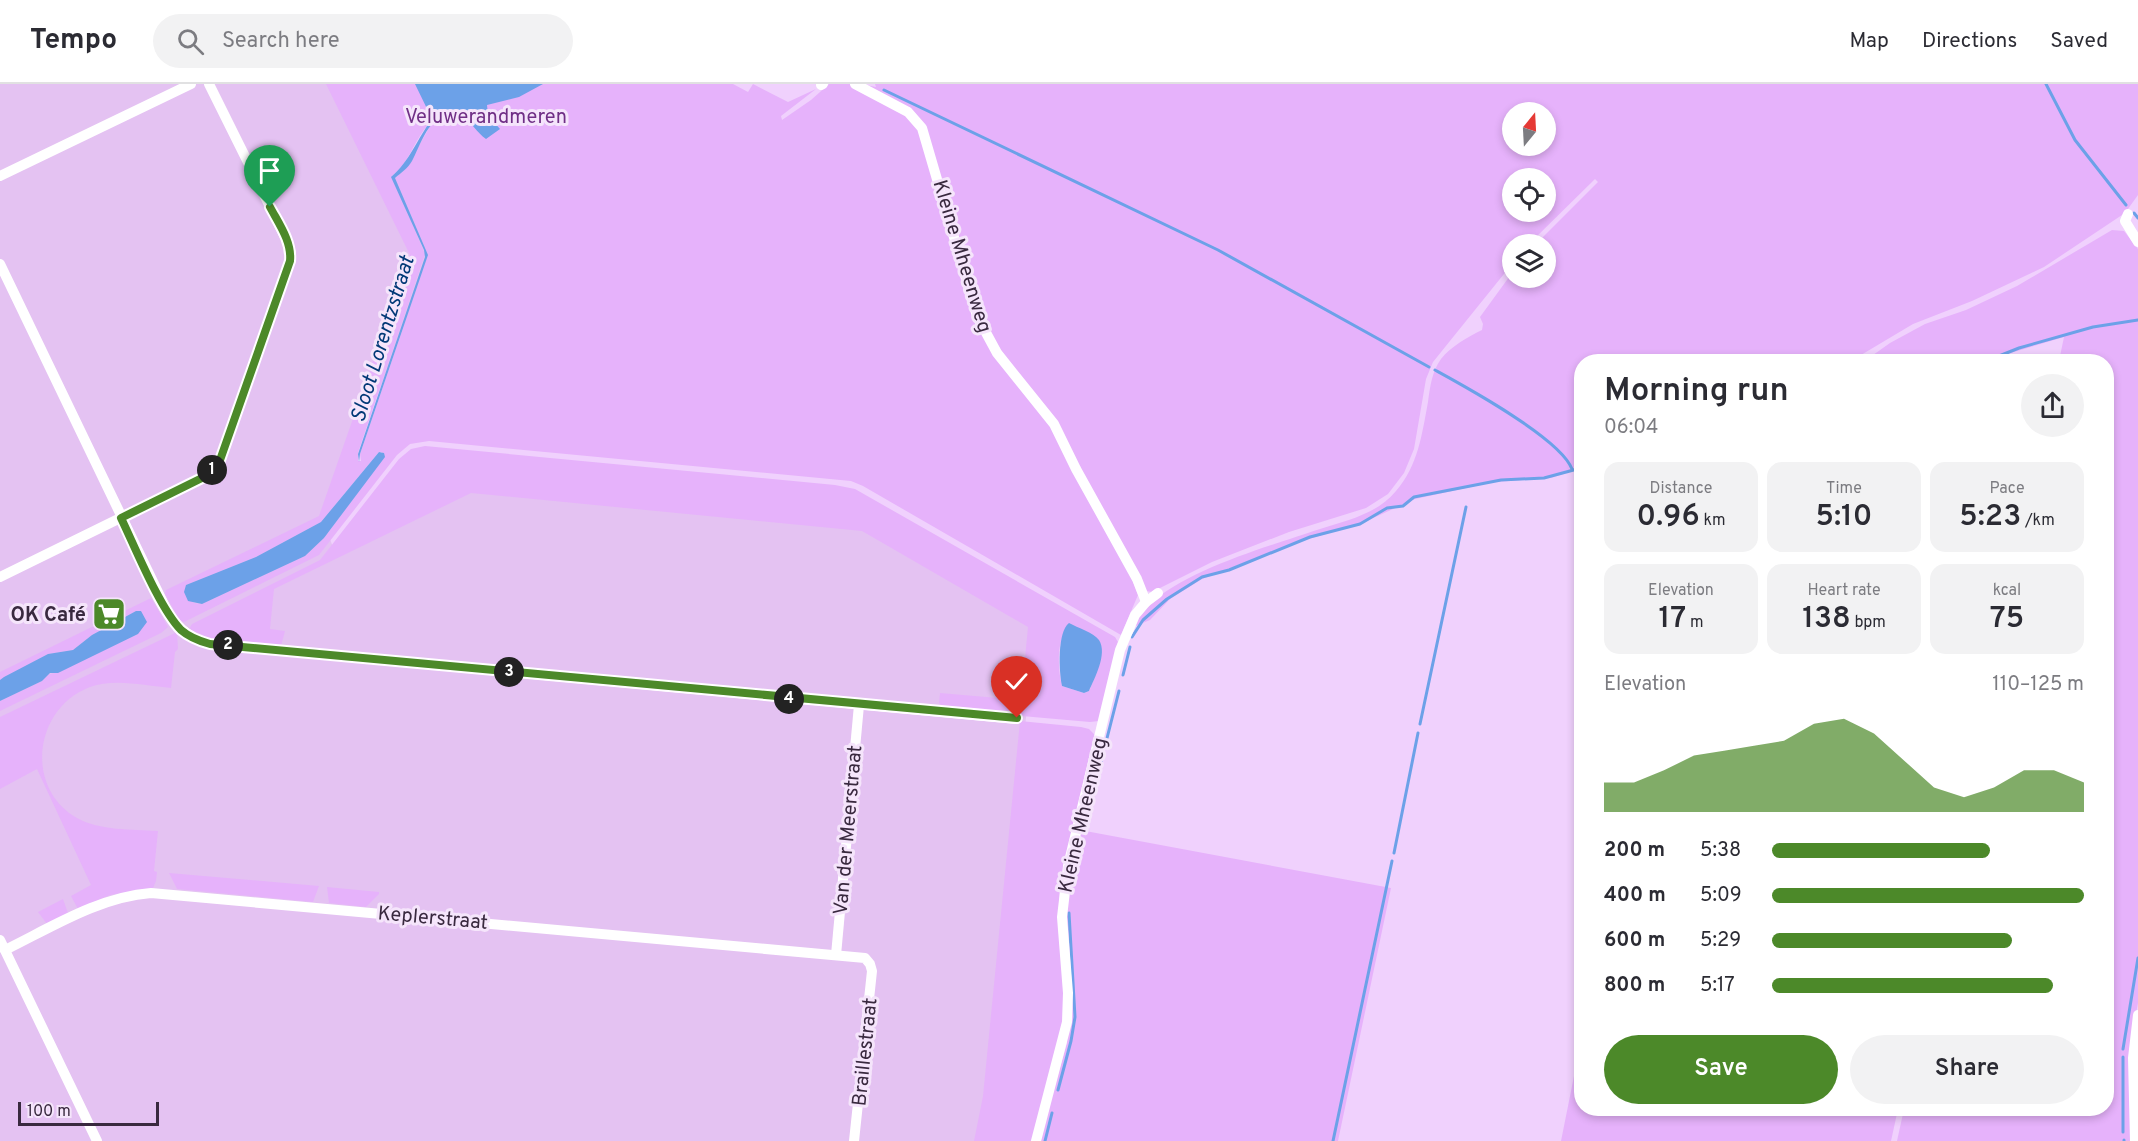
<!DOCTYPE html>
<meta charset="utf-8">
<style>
:root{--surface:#fff;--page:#f2f2f3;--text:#2b2b33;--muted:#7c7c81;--line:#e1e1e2;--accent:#4c8929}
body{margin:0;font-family:Overpass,sans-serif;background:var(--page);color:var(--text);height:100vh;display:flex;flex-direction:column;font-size:22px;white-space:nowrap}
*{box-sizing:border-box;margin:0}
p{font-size:20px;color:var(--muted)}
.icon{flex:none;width:33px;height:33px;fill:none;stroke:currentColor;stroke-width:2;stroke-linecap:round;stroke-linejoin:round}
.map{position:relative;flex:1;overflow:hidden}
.drawer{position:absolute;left:1574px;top:270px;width:540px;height:762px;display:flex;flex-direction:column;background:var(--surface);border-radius:24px;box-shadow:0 3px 9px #0003}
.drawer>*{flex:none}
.needle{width:39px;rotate:18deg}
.controls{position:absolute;left:1502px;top:18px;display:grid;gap:12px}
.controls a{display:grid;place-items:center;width:54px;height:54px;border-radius:50%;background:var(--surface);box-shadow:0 3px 9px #0003;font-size:30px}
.scale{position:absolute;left:18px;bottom:15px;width:141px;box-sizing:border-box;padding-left:6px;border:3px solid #39293f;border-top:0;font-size:16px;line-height:21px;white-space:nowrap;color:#39293f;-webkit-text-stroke:4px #f5e5fb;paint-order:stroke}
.pin{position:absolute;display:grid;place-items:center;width:51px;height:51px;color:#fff;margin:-62px -26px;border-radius:50% 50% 50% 0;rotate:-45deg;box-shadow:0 0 6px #0007}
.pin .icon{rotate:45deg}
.km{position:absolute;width:30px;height:30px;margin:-15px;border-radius:50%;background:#222;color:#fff;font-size:16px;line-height:30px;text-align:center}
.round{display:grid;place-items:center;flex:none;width:63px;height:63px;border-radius:32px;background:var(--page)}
.head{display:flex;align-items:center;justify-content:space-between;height:102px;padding:0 30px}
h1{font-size:33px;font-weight:600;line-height:45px}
.metrics{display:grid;grid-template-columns:repeat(3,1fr);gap:9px;height:102px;padding:6px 30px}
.metrics div{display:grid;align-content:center;border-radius:15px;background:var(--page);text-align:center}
.metrics b{font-size:30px;font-weight:600}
.metrics small{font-size:16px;font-weight:400}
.metrics p{font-size:16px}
.chart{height:168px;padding:12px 30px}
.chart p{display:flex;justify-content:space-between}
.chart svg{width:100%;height:108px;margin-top:6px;fill:var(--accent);opacity:.7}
.cta{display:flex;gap:12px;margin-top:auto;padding:12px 30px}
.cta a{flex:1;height:69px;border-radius:36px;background:var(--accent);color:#fff;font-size:24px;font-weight:600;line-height:69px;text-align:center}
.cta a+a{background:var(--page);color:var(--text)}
ul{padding:0 30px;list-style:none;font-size:20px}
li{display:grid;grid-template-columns:96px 72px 1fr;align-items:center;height:45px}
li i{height:15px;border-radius:8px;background:var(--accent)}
header{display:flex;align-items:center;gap:36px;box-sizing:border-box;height:84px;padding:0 30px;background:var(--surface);border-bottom:2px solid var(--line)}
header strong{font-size:28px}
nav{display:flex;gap:33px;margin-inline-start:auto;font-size:21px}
.search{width:420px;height:54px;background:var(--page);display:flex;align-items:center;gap:15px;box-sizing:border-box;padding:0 21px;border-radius:33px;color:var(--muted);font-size:22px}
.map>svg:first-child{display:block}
.built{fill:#e4c2f2}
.green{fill:#e6b2fb;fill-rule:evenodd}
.water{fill:#6ca1e8}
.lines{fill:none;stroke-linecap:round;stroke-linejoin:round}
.stream{stroke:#6ca1e8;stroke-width:3}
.minor{stroke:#fff;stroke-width:10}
.route-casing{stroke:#fff;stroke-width:12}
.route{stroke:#4c8929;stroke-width:8}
.labels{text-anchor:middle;stroke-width:6;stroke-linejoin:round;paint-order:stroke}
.park-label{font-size:20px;fill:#702f86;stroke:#f5e5fb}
.street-label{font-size:20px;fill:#39293f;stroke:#f5e5fb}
.poi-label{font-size:20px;font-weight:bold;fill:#39293f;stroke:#f5e5fb;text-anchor:end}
.water-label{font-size:21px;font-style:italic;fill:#023977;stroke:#f5e5fb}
</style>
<header>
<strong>Tempo</strong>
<div class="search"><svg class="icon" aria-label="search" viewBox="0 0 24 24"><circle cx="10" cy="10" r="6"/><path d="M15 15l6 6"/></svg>Search here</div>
<nav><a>Map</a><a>Directions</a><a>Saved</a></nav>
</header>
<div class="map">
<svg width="2138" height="1057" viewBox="0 0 2138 1057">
<rect width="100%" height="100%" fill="#f0d1fd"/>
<path class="built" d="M0,0H351L433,167L326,444L334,466L468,406L866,446L1035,539L990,1012L980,1057H0Z"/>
<g class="green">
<path d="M326,0H733L748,8L753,0L788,18L816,5L781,32L782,36L811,16L829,0H851L905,29L917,41L976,240L997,273L1045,331L1129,487L1138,511L1121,551L863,402L851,397L429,357L410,360L397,371L319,471L184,538L180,537L165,510L166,506L319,432L410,171ZM427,42L429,44L406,84L395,94L428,171L360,370L361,377H358V369L425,170L392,92C410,78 413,59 427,42ZM379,368H382L384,373L324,454L305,472L217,513L202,520L194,519L186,501L256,473L321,438Z"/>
<path d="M860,0L876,3L875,0H2138V111L2125,129L2044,183L1972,217L1913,240L1861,271L1866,276L1890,259L1925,240L1966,226L2017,202L2112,146L2124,147L2138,165V919L2132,951L2131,1057H1897L1904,1025L2106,1024V278L2059,277L2064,253L1984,277L1581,278V384L1551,394L1494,398L1415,415L1360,440L1295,459L1202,495L1170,515L1150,536L1133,543C1138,535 1142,527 1149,521C1187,485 1270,462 1320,445C1348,436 1377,430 1396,407C1418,382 1422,350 1428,318C1430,303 1432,287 1441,275C1450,263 1469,252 1482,246L1483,240L1480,233L1512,189V194H1545V160H1536L1598,98L1595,95L1529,160H1512V180L1433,278L1426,295L1414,365L1404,389L1388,410L1366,424L1289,448L1212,478L1152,508L1146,507L1078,382L983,239L926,44ZM1512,28H1545V62H1512ZM1512,94H1545V128H1512Z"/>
<path d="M425,362L835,401L855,405L1115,553L1118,558L1099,637L1090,638L944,625L939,619L940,609L1021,616L1028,543L862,447L471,409L274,505L270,545L285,547L281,562L212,555L189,545L192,540L320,476L399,375L411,365ZM1069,540L1099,556C1100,576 1097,589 1089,607L1084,609L1062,602C1057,583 1057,554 1069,540Z"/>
<path d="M151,514L168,543L161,549L0,627V617L42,597L46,591L58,588L138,550L136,527L92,551L73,566L48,570L0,596V588Z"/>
<path d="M177,548L178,565L175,568L171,604C145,602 115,594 90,603C34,624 24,704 77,734C100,747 132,745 158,747L154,787L157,788L156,797L153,804L110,811L78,825L71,812L91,801L37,685L0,705V633Z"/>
<path d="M1020,637L1081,643L1089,645L1095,651L1060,802L1058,839L1063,898V936L1032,1057H974L983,1012Z"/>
<path d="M1080,746L1391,804L1338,1057H1039L1067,959L1065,816Z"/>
<path d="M169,789L319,802L313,818L177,805Z"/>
<path d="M327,803L379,808V810L366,823L329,819Z"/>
<path d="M63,815L68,829L47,840L38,828Z"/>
<path d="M1581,957V1024L1898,1025L1891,1057H1561Z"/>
</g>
<g class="water">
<path d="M415,0H543L519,13L487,21L488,31L500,45L486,55C477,49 471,37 462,32C434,17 421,60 412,77C408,84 401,89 395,94L428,171L360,370L359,378L358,370L425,173L424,166L391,93C410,77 417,55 432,35Z"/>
<path d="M379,368L384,369L385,373L324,454L305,472L202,520L188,517L184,508L186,501L256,473L321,438Z"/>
<path d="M136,527H141L147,538L138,550L58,589H50L42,597L0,617V596L4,593L48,570L73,566L92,551Z"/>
<path d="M1069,539C1078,544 1093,548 1099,556C1108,570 1094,595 1089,607L1084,609L1062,602C1059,588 1057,548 1069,539Z"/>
</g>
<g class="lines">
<g class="stream">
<path d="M2046,0L2075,56L2126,121"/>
<path d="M884,6L1218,166L1429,283"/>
<path d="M2134,129L2138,134"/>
<path d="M1984,278L2019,264L2093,243L2138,236"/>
<path d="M1435,286C1466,303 1560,354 1572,385"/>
<path d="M1132,553L1143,536L1167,515L1202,493L1229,486L1310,453L1360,440L1387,424L1403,422L1414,413L1501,396L1544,394L1581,384"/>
<path d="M1123,591L1130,563"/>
<path d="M1420,640L1466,423"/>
<path d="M1105,662L1119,607"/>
<path d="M1083,746L1103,671"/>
<path d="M1394,769L1418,649"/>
<path d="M1070,807L1081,758"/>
<path d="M2123,965L2138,874"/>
<path d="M2123,973V1048"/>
<path d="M1058,1006L1071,957L1075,933L1069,829"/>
<path d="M2124,1056V1057"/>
<path d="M1045,1057L1052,1029"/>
<path d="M1333,1057L1392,777"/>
</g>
<g class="minor">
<path d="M855,0L908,28L922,44L977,232L997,269L1054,340L1076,385L1137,495L1146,518"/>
<path d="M821,1L823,0"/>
<path d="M0,92L191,0"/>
<path d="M2128,130L2125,137L2138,158"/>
<path d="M0,180L169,531C181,546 191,555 210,560L1017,635"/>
<path d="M0,493L208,391L219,379L290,177L291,169L287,157L209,0"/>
<path d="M0,856L97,1057"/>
<path d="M5,866C52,843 99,813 151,809L865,874L870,880L872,887L854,1057"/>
<path d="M836,871L859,621"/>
<path d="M1036,1057L1067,938L1068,909L1062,833L1068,782L1120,566L1135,531L1146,518L1158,509"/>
<path d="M2135,1057L2133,974L2138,931"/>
</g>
</g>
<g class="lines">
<defs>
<path id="route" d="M270,123C279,140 292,158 290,177L219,379L208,391L121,434C135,463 160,525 181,546C189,553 199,557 210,560L1017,634"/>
</defs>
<use href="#route" class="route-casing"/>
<use href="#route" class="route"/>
</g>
<defs>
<symbol id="supermarket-square" viewBox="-11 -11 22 22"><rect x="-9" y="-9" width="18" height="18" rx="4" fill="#4c8929" stroke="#f5e5fb"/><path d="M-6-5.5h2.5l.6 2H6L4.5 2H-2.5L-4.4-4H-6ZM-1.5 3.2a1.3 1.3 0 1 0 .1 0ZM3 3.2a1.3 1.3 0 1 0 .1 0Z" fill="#fff"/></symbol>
</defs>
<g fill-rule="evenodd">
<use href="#supermarket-square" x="90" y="511" width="38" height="38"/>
</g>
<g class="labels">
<g class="park-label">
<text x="486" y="39">Veluwerandmeren</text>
</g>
<g class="street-label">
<text transform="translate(963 172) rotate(73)" y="7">Kleine Mheenweg</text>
<text transform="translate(1082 731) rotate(-77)" y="7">Kleine Mheenweg</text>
<text transform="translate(847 746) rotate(-85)" y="7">Van der Meerstraat</text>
<text transform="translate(433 833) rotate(5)" y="7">Keplerstraat</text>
<text transform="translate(864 968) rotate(-84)" y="7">Braillestraat</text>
</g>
<g class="poi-label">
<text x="86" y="537">OK Café</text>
</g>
<g class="water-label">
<text transform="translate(382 255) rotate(-73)" y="7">Sloot Lorentzstraat</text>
</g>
</g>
</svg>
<div class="controls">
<a><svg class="needle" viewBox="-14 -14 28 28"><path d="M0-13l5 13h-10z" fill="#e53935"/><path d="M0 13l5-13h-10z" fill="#7c7c81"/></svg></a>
<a><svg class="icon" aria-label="locate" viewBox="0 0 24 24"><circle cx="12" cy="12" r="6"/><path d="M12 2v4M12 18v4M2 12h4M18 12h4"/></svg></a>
<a><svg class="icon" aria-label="layers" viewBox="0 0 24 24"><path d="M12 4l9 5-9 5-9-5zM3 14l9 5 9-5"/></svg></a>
</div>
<div class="scale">100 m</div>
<div class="pin" style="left:270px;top:123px;background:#1e9e55"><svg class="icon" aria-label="arrive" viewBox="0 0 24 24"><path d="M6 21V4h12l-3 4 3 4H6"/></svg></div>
<div class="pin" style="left:1017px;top:634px;background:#d93025"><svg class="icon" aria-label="check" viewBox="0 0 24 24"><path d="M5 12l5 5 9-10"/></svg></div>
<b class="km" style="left:212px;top:386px">1</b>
<b class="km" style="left:228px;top:561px">2</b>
<b class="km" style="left:509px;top:588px">3</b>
<b class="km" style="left:789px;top:615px">4</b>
<section class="drawer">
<div class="head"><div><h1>Morning run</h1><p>06:04</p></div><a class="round"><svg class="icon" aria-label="share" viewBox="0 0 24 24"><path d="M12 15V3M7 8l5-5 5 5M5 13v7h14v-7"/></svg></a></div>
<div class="metrics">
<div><p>Distance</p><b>0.96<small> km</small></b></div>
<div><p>Time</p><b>5:10</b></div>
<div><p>Pace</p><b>5:23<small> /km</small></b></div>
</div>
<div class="metrics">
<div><p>Elevation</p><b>17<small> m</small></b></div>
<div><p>Heart rate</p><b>138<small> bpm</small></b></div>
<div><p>kcal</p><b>75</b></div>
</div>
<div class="chart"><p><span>Elevation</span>110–125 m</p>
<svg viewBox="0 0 160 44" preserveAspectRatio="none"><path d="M0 44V32L10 32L20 27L30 21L40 19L50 17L60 15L70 8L80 6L90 12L100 23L110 34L120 38L130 34L140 27L150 27L160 32V44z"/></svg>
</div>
<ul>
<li><b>200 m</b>5:38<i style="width:70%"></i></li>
<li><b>400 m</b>5:09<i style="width:100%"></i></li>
<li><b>600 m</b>5:29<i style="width:77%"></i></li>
<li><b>800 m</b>5:17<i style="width:90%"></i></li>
</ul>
<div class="cta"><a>Save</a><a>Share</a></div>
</section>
</div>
